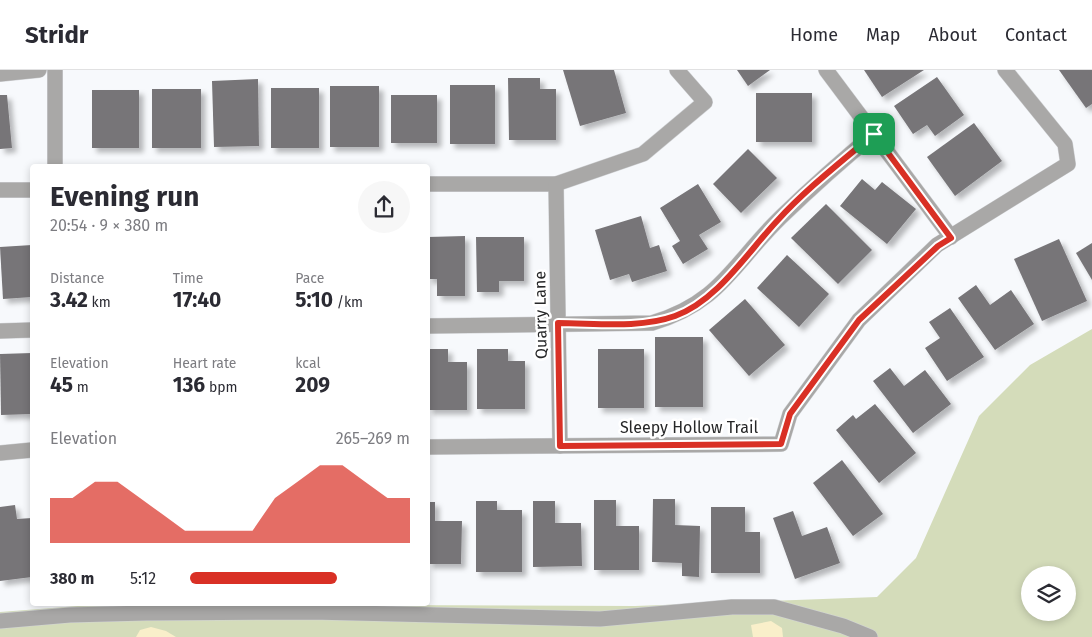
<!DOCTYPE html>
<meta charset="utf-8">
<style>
:root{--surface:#fff;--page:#f7f7f7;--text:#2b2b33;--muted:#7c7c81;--line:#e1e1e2;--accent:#d93025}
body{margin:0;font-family:"Fira Sans",sans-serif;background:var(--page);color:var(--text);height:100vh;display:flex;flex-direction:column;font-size:19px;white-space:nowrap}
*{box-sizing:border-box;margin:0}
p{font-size:16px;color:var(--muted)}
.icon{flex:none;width:28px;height:28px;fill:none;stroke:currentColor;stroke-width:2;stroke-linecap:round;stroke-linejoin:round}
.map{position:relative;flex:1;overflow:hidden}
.drawer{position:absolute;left:30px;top:94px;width:400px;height:442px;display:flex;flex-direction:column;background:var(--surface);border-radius:5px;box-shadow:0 2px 8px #0003}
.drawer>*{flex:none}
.buttons{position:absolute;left:1021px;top:496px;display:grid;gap:10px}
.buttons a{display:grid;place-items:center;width:55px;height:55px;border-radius:50%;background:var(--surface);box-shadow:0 2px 8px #0003;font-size:25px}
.pin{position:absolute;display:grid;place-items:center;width:42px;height:42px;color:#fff;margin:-21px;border-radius:10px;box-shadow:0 2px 8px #0006}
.round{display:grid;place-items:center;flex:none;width:52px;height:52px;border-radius:26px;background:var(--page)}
.summary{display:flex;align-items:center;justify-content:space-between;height:85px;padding:0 20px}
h1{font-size:28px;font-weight:700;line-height:38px}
.stats{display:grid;grid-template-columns:repeat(3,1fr);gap:8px;height:85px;padding:5px 20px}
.stats div{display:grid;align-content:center}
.stats b{font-size:21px;font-weight:700}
.stats small{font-size:14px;font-weight:400}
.stats p{font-size:14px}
.chart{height:140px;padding:10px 20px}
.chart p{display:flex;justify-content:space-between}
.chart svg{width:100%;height:90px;margin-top:5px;fill:var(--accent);opacity:.7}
ul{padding:0 20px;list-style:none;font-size:16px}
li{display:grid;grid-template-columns:80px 60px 1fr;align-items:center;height:38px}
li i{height:12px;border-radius:6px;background:var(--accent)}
header{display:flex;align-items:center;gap:30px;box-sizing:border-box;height:70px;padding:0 25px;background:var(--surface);border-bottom:1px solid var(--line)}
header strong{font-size:24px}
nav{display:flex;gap:28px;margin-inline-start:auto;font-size:18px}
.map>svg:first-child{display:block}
.green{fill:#d4dcba;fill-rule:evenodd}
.sand{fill:#f9efca}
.building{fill:#777578;filter:url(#shadow)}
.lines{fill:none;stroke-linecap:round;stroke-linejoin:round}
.minor-casing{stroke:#d1d3d6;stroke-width:16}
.minor{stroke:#a9a8a7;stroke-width:15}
.route-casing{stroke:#fff;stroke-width:10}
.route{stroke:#d93025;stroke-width:6}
.labels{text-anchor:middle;stroke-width:5;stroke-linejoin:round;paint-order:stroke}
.street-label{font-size:16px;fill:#262728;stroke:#fff}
</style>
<header>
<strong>Stridr</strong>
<nav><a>Home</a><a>Map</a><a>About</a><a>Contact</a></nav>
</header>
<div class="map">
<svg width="1092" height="567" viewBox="0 0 1092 567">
<defs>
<filter id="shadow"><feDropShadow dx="4.5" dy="4.5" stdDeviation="2.5" flood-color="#0004"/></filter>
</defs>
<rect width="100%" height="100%" fill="#f7f9fc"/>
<path class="green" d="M1092,259V567H0V542L104,534L635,536L877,527L916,488L979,346L1030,295ZM1030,505H1068V542H1030Z"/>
<g class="sand">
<path d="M771,551L782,558L783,567H753L751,555Z"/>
<path d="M151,557L166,561L176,567H136L140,560Z"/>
</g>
<g class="building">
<path d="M563,0H614L626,43L580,56Z"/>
<path d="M737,0H770L748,16Z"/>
<path d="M864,0H924L882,27Z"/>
<path d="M1059,0H1092V34L1086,38Z"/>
<path d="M937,7L964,45L935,66L927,55L913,64L894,36Z"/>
<path d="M508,8H540V19H556V70H509Z"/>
<path d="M258,9L259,76L214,77L212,11Z"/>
<rect x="450" y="15" width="45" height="59"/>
<rect x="330" y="16" width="49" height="61"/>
<rect x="271" y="18" width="48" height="60"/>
<rect x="152" y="19" width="49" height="59"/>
<rect x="92" y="20" width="47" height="58"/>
<rect x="756" y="23" width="56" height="49"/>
<path d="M0,25H7L12,78L0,79Z"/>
<rect x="391" y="25" width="46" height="48"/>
<path d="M974,53L1002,91L955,126L927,87Z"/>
<path d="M748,79L777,108L741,143L713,114Z"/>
<path d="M862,109L875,120L882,112L916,139L887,174L840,136Z"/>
<path d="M698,114L721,152L699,165L708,179L683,194L672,176L680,171L660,138Z"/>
<path d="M826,134L872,180L838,214L791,168Z"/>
<path d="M641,146L650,178L659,175L667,201L632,212L629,204L610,210L595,160Z"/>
<path d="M465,166V226H437V209H428V167Z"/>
<path d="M476,167H524V211H499V222H477Z"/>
<path d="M1059,169L1087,231L1042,251L1014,189Z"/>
<path d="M1092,173V210L1076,183Z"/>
<path d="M32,175V227L3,229L0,177Z"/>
<path d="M787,185L829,224L799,257L757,218Z"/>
<path d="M976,215L990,235L1011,220L1034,254L995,280L958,228Z"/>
<path d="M745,229L785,275L749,306L709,260Z"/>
<path d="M950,238L984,287L947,311L925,278L940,268L929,252Z"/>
<rect x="655" y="267" width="48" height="70"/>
<path d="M428,279H448V292H467V340H428Z"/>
<path d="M477,279H508V291H525V339H477Z"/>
<rect x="598" y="279" width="46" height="59"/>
<path d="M32,283V344L1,345L0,284Z"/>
<path d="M890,298L904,316L925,300L951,334L913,363L873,311Z"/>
<path d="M875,334L916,383L879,413L836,360L853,345L856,349Z"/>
<path d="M842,390L883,444L853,466L813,413Z"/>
<path d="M653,429H675V455L700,456L699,507L682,506V493L652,492Z"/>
<path d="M594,430H616V456H639V500H594Z"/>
<path d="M476,431H497V440H522V502H476Z"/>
<path d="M533,431H555V453H581L582,496L533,497Z"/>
<path d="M428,432H435V451H462L461,494H428Z"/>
<path d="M15,435L17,449L32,448V507L0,511V437Z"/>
<path d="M711,437H745V462H760V503H711Z"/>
<path d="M793,441L802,466L827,457L840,493L795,509L773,448Z"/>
</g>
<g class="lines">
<defs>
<g id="minor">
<path d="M826,0L951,167"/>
<path d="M0,4L39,0"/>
<path d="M55,96V0"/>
<path d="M428,114H556L643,84L705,32L677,0"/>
<path d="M556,114L560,376"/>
<path d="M0,120H32"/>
<path d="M428,256L652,253C720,233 733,194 780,148C810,119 841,91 874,64"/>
<path d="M0,261L32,260"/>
<path d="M428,377L781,374L790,344L859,250L937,175L1068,94L1065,74L1005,0"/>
<path d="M0,383L32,380"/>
<path d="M0,551L70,545L146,543L312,542L600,549L732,537H774L843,556L870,567"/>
</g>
</defs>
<use href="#minor" class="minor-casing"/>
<use href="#minor" class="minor"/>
</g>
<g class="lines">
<defs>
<path id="route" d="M874,64L951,168L938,176L859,250L790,344L781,374L560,376L558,253C595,253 639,259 675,246C717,231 747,183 777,151C806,119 841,92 874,64Z"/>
</defs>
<use href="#route" class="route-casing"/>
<use href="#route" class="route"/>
</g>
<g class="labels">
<g class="street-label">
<text transform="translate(540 245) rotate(-91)" y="6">Quarry Lane</text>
<text x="689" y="363">Sleepy Hollow Trail</text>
</g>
</g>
</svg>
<div class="buttons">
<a><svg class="icon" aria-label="layers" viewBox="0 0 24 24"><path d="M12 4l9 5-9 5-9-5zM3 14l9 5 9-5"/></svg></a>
</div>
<div class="pin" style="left:874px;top:64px;background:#1e9e55"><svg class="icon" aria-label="arrive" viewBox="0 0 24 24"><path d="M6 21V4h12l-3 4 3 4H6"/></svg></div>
<section class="drawer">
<div class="summary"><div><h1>Evening run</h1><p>20:54 · 9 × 380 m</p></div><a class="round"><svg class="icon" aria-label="share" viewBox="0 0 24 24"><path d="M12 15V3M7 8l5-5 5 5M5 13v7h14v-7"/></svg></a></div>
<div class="stats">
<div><p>Distance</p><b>3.42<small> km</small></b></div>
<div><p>Time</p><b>17:40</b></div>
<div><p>Pace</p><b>5:10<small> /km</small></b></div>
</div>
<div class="stats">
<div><p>Elevation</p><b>45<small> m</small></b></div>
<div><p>Heart rate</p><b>136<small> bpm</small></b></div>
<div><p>kcal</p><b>209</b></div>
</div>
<div class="chart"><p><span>Elevation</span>265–269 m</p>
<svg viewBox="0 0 160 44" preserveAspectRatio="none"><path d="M0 44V22L10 22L20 14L30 14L40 22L50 30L60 38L70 38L80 38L90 38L100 22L110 14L120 6L130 6L140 14L150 22L160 22V44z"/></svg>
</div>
<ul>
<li><b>380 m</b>5:12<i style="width:67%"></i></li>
</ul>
</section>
</div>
